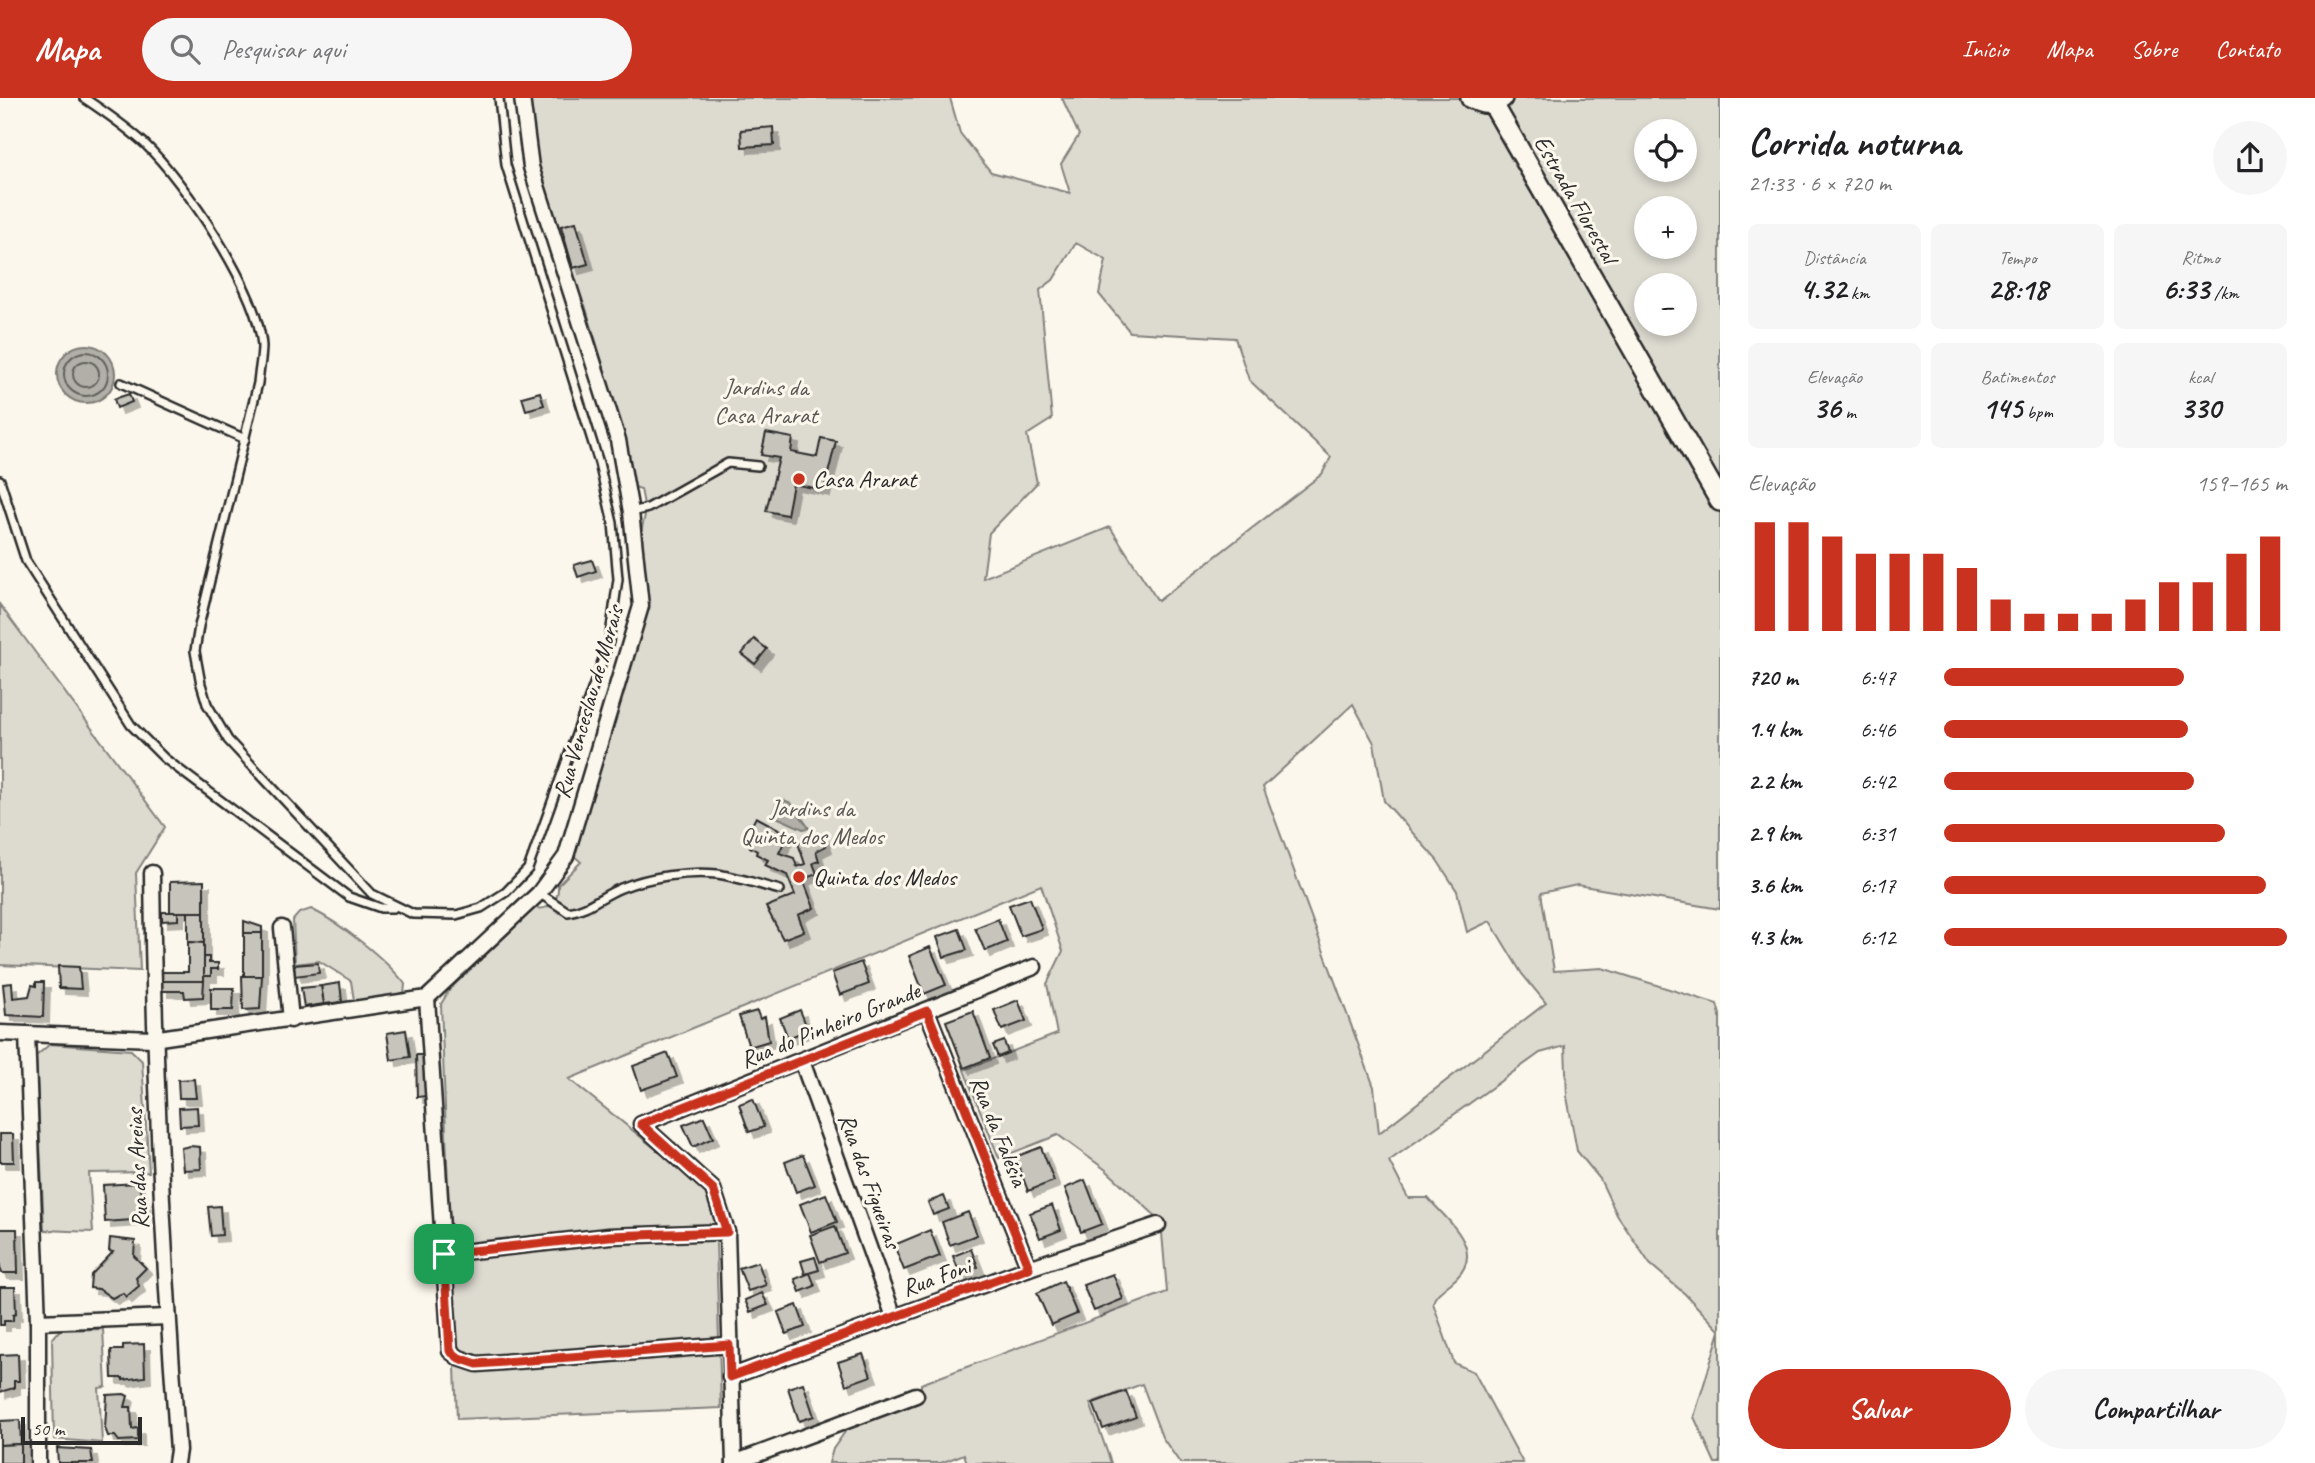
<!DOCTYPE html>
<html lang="pt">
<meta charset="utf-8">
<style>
:root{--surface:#fff;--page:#f6f6f6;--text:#202124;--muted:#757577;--accent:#c8321e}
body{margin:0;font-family:Caveat,sans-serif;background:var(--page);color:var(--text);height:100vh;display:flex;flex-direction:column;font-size:26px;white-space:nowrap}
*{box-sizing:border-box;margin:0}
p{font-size:23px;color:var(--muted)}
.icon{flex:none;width:38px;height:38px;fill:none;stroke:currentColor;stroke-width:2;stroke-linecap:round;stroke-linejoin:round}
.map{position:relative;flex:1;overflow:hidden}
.sheet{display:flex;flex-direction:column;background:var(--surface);width:595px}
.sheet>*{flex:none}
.tools{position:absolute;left:1634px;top:21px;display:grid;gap:14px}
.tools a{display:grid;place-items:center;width:63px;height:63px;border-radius:50%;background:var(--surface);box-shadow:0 4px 10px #0003;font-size:35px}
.scale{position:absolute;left:21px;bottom:18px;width:121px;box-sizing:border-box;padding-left:7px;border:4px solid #2b2b2b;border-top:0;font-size:19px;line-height:24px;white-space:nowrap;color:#2b2b2b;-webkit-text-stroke:5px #fbf7ec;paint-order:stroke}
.pin{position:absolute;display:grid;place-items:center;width:60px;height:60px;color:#fff;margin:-30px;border-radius:14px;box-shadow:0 4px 10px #0006}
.round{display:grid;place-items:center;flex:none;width:74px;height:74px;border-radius:37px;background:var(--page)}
.summary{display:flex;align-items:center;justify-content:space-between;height:119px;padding:0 28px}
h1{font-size:38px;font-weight:800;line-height:52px}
.metrics{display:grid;grid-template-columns:repeat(3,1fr);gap:10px;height:119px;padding:7px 28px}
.metrics div{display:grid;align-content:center;border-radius:10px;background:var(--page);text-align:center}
.metrics b{font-size:30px;font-weight:800}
.metrics small{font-size:19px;font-weight:400}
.metrics p{font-size:19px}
.chart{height:196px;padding:14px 28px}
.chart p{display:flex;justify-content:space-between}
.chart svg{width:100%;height:126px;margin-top:7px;stroke:var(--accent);stroke-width:6}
.cta{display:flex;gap:14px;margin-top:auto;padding:14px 28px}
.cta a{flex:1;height:80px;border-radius:42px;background:var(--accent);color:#fff;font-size:28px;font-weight:800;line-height:80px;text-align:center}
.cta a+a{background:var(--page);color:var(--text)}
ul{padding:0 28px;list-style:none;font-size:23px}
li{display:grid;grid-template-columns:112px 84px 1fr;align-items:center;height:52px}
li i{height:18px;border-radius:9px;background:var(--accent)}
header{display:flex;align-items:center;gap:42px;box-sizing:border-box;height:98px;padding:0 35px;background:var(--accent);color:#fff}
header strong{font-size:33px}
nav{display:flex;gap:38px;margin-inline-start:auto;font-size:24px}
.search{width:490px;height:63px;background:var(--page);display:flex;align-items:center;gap:18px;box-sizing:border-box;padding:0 24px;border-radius:38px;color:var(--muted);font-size:26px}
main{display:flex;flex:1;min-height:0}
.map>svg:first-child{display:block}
.green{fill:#dddad0;stroke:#84827e;stroke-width:2;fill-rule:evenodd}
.water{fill:#b1afa7;stroke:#7b7a75;stroke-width:2}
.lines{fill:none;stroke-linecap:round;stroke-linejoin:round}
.shore{stroke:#61605d;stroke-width:2}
.building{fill:#c7c4bc;stroke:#2b2b2b;stroke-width:2;filter:url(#shadow)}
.lane-casing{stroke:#2b2b2b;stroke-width:12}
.street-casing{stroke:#2b2b2b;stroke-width:19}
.secondary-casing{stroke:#2b2b2b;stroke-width:24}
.lane{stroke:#fbf7ec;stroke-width:7}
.street{stroke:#fbf7ec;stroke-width:14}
.secondary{stroke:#fbf7ec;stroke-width:19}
.route-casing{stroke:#fff;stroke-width:14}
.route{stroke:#c8321e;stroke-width:9}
.poi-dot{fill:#c8321e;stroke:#fbf7ec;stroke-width:2.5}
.labels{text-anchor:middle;stroke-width:6;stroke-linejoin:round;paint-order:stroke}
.street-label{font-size:24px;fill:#2b2b2b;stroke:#fbf7ec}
.park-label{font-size:24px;fill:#585754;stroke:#fbf7ec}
.poi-label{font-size:24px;fill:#2b2b2b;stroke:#fbf7ec;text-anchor:start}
</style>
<header>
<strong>Mapa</strong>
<div class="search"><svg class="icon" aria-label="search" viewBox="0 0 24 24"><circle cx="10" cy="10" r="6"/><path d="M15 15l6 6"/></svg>Pesquisar aqui</div>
<nav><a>Início</a><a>Mapa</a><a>Sobre</a><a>Contato</a></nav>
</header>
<main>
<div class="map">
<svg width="1720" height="1365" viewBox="0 0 1720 1365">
<defs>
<filter id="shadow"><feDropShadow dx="6" dy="6" stdDeviation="0" flood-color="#0004"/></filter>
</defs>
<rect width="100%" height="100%" fill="#fbf7ec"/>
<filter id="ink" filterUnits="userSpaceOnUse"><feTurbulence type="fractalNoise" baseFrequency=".0143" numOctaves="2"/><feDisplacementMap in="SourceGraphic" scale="14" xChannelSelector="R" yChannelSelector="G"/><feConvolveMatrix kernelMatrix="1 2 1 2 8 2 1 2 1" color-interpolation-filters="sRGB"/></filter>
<g filter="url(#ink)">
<g class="green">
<path d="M516,0H950L960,35L991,74L1070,95L1061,66L1079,37L1062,0H1720V811L1577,787L1541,795L1554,873L1602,870L1717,906L1720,917V1365H1715L1694,1319L1720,1233L1685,1196L1650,1166L1617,1117L1600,1081L1577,1053L1567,999L1565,948L1540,955L1389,1063L1408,1100H1428C1451,1126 1489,1155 1451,1185C1444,1191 1435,1196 1433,1205L1454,1265L1474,1274L1523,1365H1180L1162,1339L1142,1286L1090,1305L1111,1365H967L964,1356L941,1365H829L833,1351L847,1331L921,1304V1286L1167,1194L1161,1123L1106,1072L1058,1037L999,1060L964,972L1057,936L1047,886L1063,853L1041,787L569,981L704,1090L715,1110L721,1310L457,1321L441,906L450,891L535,810C551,813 559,801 558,787L581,764L573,757L648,511L641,434L645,417L649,414L648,407H644L641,391L634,389L626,344L585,207L571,214L523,67ZM1647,33H1685V72H1647ZM1647,110H1685V149H1647ZM1076,145L1106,162L1099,196L1130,234L1235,240L1249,282L1331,359L1322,376L1158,503L1110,429L983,480L989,435L1037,385L1027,337L1052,321L1040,192L1053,182ZM1647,187H1685V226H1647ZM1353,606L1374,645L1384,703L1437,762L1457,793L1467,834L1490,823L1522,876L1546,905L1379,1035L1374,989L1263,689Z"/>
<path d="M0,507L165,729L136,775L140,873L0,867Z"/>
<path d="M311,811C340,825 385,860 405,886L404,897L355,909L351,883L319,863L295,866L293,822L299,815Z"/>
<path d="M50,946L131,952L142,963L149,1074L89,1075L93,1134L44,1132L36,958Z"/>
<path d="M103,1231L106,1289L99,1290L102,1345L54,1341L52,1241L60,1232Z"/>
</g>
<g class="water">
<circle cx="86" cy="276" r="29"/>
<path d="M779,700L791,705L809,730L803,731L772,717Z"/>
</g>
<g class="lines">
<g class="shore">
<circle cx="86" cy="276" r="22"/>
<circle cx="86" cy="276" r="13"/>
</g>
</g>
<g class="building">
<path d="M773,29L774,47L742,49L741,32Z"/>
<path d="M576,124L588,166L573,170L561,128Z"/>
<path d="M540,294L544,307L526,312L522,299Z"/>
<path d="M129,296L132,304L117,310L114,301Z"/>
<path d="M766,335L793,340L791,354L817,359L821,340L836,343L824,392L793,386L787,417L766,413L779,360L761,357Z"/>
<path d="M592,462L596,473L578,479L574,467Z"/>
<path d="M754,541L767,551L755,566L742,556Z"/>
<path d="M756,719L788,736L779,755L794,760L797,769L805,766L798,745L822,737L826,748L816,753L819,763L813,765L817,776L803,781L814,810L798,817L804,833L783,841L766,809L795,797L787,777L765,767L768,762L756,756L757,753L750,749L752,745L744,742Z"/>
<path d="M204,783V814H170V784Z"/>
<path d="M1030,800L1042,831L1021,838L1009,807Z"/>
<path d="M162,814H178V822L162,823Z"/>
<path d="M188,814H204V845L188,844Z"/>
<path d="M998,821L1007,844L985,853L975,830Z"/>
<path d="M244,823L262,829V835H244Z"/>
<path d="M959,831L967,852L944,859L937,839Z"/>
<rect x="244" y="835" width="18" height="43"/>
<path d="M188,844L204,845V883H162V874H188Z"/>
<path d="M930,849L946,887L924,896L909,858Z"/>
<path d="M204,859H209V865H218V871H211V878H204Z"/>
<path d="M861,864L869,886L840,897L832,875Z"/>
<path d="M318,865L319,875L295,878L294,867Z"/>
<path d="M58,868L79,869L81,891L59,890Z"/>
<path d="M242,878H262L260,911L243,912Z"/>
<path d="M162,883H204L203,899L185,900L184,893H162Z"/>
<path d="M36,884H44L43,919L6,917L3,886L12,885L13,900L29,898L32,887L36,888Z"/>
<path d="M340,885L342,904L324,906L321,888Z"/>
<path d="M321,888L324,906L304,909L301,890Z"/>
<path d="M211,890H234L233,912H211Z"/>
<path d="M1018,902L1026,923L1002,932L994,912Z"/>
<path d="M800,912L808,932L788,940L780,920Z"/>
<path d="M757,913L760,921L765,919L769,943L749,949L739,918Z"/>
<path d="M973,913L990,960L964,970L946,923Z"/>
<path d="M406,932L410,959L391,962L387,935Z"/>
<path d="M1004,943L1008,955L998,959L993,947Z"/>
<path d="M668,955L677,979L641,992L633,968Z"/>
<path d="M416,957H426L427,998L417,999Z"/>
<path d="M194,981L196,1000H179L178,982Z"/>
<path d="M753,1001L764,1029L749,1034L739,1006Z"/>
<path d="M197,1009L198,1027L180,1028L179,1010Z"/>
<path d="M704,1019L713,1040L693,1049L683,1027Z"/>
<path d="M0,1036H13L14,1064H0Z"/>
<path d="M190,1048L200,1049L201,1071L183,1072L181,1050Z"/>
<path d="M1041,1049L1054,1083L1028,1093L1015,1059Z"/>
<path d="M803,1057L815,1087L796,1094L785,1064Z"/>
<path d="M1085,1082L1102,1126L1081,1134L1065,1090Z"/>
<path d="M138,1085L145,1109L133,1122L105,1124L103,1087Z"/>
<path d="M826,1096L837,1124L811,1134L800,1106Z"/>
<path d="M944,1098L949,1111L933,1117L928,1104Z"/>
<path d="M1052,1107L1061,1132L1040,1140L1030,1115Z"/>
<path d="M220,1108L222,1137L211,1138L208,1109Z"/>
<path d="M968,1114L977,1137L950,1147L942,1124Z"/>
<path d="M835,1128L845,1155L820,1164L810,1137Z"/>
<path d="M0,1131H17L18,1175H2L0,1170Z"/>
<path d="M930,1132L940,1158L904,1172L894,1147Z"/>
<path d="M110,1140L135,1143L134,1158L146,1170L136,1180L139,1188L126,1199L123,1195L112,1200L99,1191L90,1190L91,1177L113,1154L109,1153Z"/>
<path d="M971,1151L978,1169L960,1176L953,1158Z"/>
<path d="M815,1159L819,1172L805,1176L801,1163Z"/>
<path d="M758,1164L766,1187L748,1193L739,1170Z"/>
<path d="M810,1175L815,1188L800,1194L795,1181Z"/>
<path d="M1113,1176L1123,1201L1094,1213L1083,1187Z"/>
<path d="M1063,1183L1077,1216L1051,1227L1037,1195Z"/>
<path d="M0,1189H15L16,1216L13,1217V1223H4V1227H0Z"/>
<path d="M762,1195L768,1207L750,1214L745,1202Z"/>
<path d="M797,1207L805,1229L786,1236L778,1214Z"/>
<path d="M144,1246L145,1279L123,1282V1280H112L111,1252H123V1247Z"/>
<path d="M18,1256L19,1283H14V1290L0,1294V1257Z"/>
<path d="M863,1256L871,1278L846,1287L838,1264Z"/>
<path d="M803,1285L814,1318L799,1323L788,1290Z"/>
<path d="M1126,1293L1136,1319L1103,1331L1093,1305Z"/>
<path d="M124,1296L128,1298L125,1309H131L132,1331L138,1330V1342L119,1343L115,1338H108L105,1330L107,1297Z"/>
<path d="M20,1322L21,1346L0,1347V1323Z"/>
<path d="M21,1346V1365H0V1347Z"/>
<path d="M57,1350L91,1352L93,1365H58Z"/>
</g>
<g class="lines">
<defs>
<g id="lane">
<path d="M84,0C105,14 125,28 144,45C185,84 258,192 262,248C262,260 259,273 258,285L199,528L195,553L201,586L207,606L228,642L372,796L413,816L456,817L481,810L506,794L528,771L609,544L618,481L613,425L599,365L506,67L499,0"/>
<path d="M121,285L245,341"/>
<path d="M0,382L26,463L131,627L164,660L349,799L381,810H393"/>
<path d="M631,414L648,410L728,365L758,368"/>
<path d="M539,795L568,814C589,811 601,798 621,790C648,779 688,773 717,776C738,779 760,787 780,792"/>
</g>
<g id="street">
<path d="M152,775C154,968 163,1160 178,1352L176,1365"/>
<path d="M282,830L291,922"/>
<path d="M427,900L450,1253L459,1260L477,1266L729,1247"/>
<path d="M927,913L1029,1170"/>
<path d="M0,935L153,941L427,900L539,795L566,758L641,508L631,414L618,342L531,69L522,0"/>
<path d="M27,936L38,1224V1365"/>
<path d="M802,963L894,1219"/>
<path d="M444,1156L609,1138L727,1134"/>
<path d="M38,1224L168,1219"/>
<path d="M730,1279L1029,1170L1158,1127"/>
<path d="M734,1365L727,1134L713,1091L641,1026L1034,869"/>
<path d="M734,1365L916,1297"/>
</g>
<g id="secondary">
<path d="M1471,0C1483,7 1490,7 1502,0"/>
<path d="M1493,6L1720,403"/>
</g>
</defs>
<use href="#lane" class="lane-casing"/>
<use href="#street" class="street-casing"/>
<use href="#secondary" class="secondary-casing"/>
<use href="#lane" class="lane"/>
<use href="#street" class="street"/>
<use href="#secondary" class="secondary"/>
</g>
</g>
<g class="lines" filter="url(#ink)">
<defs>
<path id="route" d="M927,913L1029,1170L730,1279L729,1247L477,1266L459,1260L450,1253L444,1156L609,1138L727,1134L713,1091L641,1026Z"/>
</defs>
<use href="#route" class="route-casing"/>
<use href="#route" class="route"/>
</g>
<g class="poi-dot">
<circle cx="799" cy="381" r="7"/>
<circle cx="799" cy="779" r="7"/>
</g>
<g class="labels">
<g class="street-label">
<text transform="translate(1576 101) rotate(60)" y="8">Estrada Florestal</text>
<text transform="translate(588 604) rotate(-74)" y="8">Rua Venceslau de Morais</text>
<text transform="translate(830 927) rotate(-22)" y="8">Rua do Pinheiro Grande</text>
<text transform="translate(999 1033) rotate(68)" y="8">Rua da Falésia</text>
<text transform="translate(137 1071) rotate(-93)" y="8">Rua das Areias</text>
<text transform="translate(870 1083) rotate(70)" y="8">Rua das Figueiras</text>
<text transform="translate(936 1179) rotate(-20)" y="8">Rua Foni</text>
</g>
<g class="park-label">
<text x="766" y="297">Jardins da<tspan x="766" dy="28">Casa Ararat</tspan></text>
<text x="812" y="718">Jardins da<tspan x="812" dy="28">Quinta dos Medos</tspan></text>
</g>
<g class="poi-label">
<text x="813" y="389">Casa Ararat</text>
<text x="813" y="787">Quinta dos Medos</text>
</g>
</g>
</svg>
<div class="tools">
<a><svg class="icon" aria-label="locate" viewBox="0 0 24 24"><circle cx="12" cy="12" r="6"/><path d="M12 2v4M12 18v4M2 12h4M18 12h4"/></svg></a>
<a>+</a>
<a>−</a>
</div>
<div class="scale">50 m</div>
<div class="pin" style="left:444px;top:1156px;background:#1e9e55"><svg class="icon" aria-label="arrive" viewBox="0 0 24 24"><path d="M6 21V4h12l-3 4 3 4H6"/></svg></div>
</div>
<section class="sheet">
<div class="summary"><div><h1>Corrida noturna</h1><p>21:33 · 6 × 720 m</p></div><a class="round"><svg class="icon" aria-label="share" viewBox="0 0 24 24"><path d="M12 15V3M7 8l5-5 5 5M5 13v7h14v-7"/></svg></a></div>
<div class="metrics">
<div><p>Distância</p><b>4.32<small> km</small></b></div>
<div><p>Tempo</p><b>28:18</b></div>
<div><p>Ritmo</p><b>6:33<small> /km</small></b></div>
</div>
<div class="metrics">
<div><p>Elevação</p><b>36<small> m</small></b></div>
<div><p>Batimentos</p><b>145<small> bpm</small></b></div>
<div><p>kcal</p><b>330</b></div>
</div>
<div class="chart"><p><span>Elevação</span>159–165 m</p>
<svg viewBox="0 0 160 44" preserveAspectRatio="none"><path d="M5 44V6M15 44V6M25 44V11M35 44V17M45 44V17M55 44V17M65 44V22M75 44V33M85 44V38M95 44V38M105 44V38M115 44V33M125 44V27M135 44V27M145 44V17M155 44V11"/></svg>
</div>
<ul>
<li><b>720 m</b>6:47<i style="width:70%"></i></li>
<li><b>1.4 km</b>6:46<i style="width:71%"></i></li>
<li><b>2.2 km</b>6:42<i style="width:73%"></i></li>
<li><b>2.9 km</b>6:31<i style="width:82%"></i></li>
<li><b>3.6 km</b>6:17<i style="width:94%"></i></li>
<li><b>4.3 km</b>6:12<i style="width:100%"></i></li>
</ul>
<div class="cta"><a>Salvar</a><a>Compartilhar</a></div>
</section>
</main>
